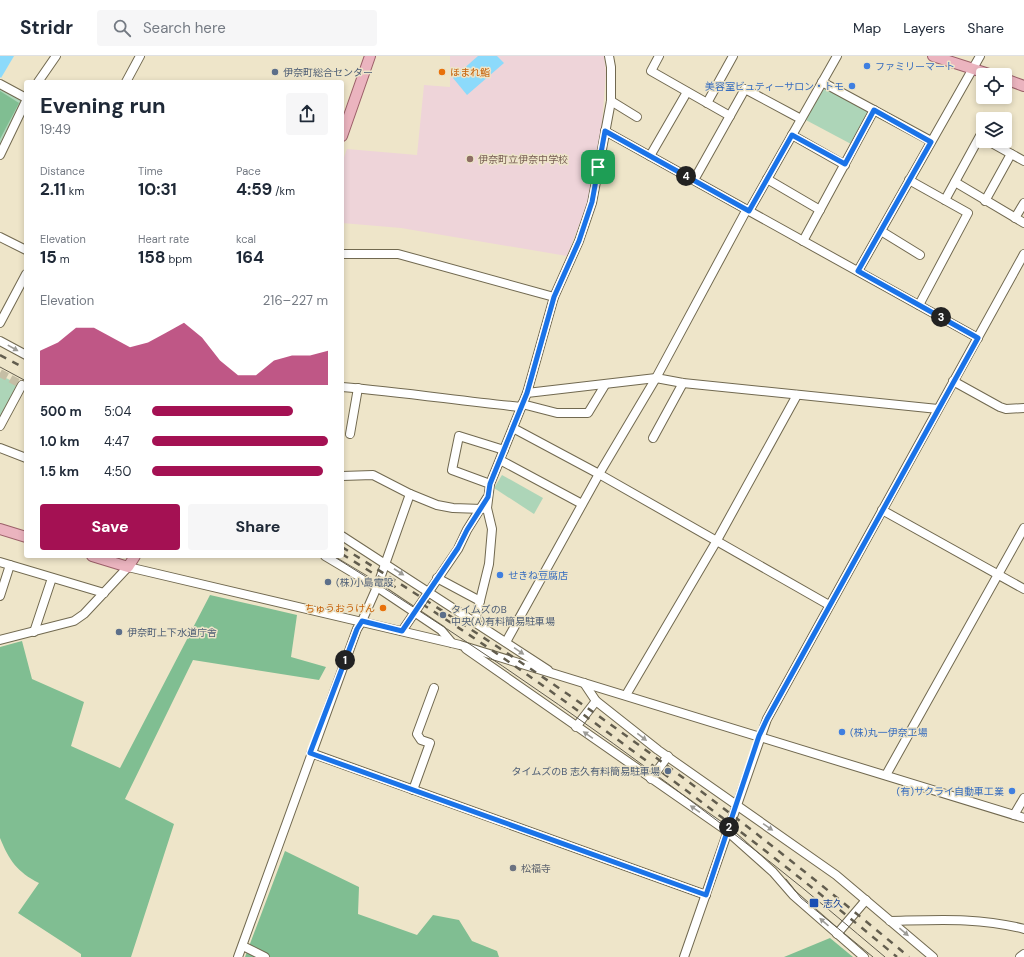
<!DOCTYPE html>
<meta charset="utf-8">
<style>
:root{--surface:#fff;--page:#f6f6f7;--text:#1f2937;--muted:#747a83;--line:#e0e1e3;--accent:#a41153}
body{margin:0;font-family:"DM Sans","Noto Sans JP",sans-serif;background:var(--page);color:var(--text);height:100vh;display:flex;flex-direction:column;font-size:15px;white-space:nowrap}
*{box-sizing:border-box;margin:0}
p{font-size:13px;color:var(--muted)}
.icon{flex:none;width:22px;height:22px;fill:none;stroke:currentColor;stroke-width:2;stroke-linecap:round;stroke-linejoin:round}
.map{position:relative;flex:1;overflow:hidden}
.drawer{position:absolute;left:24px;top:24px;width:320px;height:478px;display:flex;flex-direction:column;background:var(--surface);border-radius:4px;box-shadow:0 2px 6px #0003}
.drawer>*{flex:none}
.tools{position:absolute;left:976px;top:12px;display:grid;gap:8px}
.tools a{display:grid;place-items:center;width:36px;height:36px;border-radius:4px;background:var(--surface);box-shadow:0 2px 6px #0003;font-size:20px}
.pin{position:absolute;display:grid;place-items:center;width:34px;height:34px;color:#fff;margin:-17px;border-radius:8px;box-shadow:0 2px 6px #0006}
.km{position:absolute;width:20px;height:20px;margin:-10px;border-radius:50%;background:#222;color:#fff;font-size:11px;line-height:20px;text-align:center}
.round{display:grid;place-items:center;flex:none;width:42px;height:42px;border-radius:4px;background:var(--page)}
.overview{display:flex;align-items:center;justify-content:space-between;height:68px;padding:0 16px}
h1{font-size:22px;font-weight:700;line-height:30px}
.metrics{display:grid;grid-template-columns:repeat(3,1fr);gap:6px;height:68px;padding:4px 16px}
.metrics div{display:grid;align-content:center}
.metrics b{font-size:17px;font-weight:700}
.metrics small{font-size:11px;font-weight:400}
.metrics p{font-size:11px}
.chart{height:112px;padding:8px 16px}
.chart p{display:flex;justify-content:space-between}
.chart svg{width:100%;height:72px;margin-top:4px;fill:var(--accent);opacity:.7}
.primary-button{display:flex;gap:8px;margin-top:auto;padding:8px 16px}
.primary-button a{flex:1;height:46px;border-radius:4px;background:var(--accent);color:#fff;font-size:16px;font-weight:700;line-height:46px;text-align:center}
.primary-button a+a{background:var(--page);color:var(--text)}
ul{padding:0 16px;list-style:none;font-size:13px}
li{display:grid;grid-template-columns:64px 48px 1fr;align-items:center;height:30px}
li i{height:10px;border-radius:5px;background:var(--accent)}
header{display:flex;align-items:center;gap:24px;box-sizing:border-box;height:56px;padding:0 20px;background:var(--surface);border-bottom:1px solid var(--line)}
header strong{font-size:19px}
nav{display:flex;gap:22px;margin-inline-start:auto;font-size:14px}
.search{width:280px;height:36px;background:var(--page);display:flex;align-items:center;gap:10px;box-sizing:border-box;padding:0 14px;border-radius:4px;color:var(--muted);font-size:15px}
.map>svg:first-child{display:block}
.education{fill:#eed4d9}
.green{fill:#add5b8}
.forest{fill:#80be92}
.water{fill:#8cdafb}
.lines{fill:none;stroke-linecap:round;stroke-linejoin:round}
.minor-tunnel{stroke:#c5bea5;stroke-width:8;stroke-dasharray:8 4;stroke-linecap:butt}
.minor-casing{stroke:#716950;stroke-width:10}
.major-casing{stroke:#9c6069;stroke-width:12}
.minor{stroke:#fff;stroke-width:8}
.major{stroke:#ebb4bf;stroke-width:10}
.tram{stroke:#625d4e;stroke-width:1}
.rail{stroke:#625d4e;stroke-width:2.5;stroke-dasharray:7 7;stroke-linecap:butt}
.oneway{fill:#9c9b96}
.route-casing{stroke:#fff;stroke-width:8}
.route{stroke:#1a73e8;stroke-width:5}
.shop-dot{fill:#3f7fe0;stroke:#eee5c9;stroke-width:1.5}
.service-dot{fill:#5c6f8a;stroke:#eee5c9;stroke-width:1.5}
.food-dot{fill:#e8710a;stroke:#eee5c9;stroke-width:1.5}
.education-dot{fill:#8d6e63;stroke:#eee5c9;stroke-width:1.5}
.worship-dot{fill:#6b7280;stroke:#eee5c9;stroke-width:1.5}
.transit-dot{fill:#1a4fb4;stroke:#eee5c9;stroke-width:1.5}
.labels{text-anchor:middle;stroke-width:3;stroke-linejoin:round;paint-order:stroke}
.shop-label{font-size:10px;fill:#366cbe;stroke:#eee5c9;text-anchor:start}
.service-label{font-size:10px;fill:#4e5e75;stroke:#eee5c9;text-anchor:start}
.food-label{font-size:10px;fill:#c56008;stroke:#eee5c9;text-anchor:start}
.education-label{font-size:10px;fill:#785e54;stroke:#eee5c9;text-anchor:start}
.worship-label{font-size:10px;fill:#5b616d;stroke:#eee5c9;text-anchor:start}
.transit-label{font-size:10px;fill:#164399;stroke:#eee5c9;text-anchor:start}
</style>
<header>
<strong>Stridr</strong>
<div class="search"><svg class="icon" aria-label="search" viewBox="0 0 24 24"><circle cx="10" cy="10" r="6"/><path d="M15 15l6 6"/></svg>Search here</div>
<nav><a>Map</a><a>Layers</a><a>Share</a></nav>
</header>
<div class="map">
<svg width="1024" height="901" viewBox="0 0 1024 901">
<rect width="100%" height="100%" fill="#eee5c9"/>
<path class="education" d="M450,0H604L606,17L600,92L587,149L567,200L401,172L342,167V107L347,93L417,99L424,29L450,31Z"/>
<g class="green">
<path d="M0,32L22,43L0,89Z"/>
<path d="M827,32L867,55L868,60L851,88L804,63L820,35Z"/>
<path d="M0,319L18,328L0,364Z"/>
<path d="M502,419L543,442L534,458L494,432Z"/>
</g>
<g class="forest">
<path d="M0,35L19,47L0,83Z"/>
<path d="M210,539L297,559L291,601L326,611L319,624L193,604L125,743L174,768L131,901H81V898L18,857L39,827C17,816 9,804 0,782V591L22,585L32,623L84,646L71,690L120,712Z"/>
<path d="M285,795L359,831L358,858L417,879L433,859L459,864L472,885L497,895L499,901H245Z"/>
<path d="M830,882L853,901H784Z"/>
</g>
<g class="water">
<path d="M0,0H14L1,22L0,21Z"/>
<path d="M478,0H497L504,7L467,39L453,22Z"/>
</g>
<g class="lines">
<path class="minor-tunnel" d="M0,317L26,331"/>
<defs>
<g id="minor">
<path d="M659,0L651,15L730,60"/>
<path d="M38,26L56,0"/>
<path d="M126,26L140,0"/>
<path d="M822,26L931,85"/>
<path d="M0,28L26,42"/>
<path d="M611,45L637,61"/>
<path d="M707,47L733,0"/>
<path d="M605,75L978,282"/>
<path d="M792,79L845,109"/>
<path d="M988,85L1024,105"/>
<path d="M0,99L26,45"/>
<path d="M650,100L687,36"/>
<path d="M767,123L820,154"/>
<path d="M694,124L745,33L801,63"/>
<path d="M909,124L968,157L919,249"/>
<path d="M955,126L1024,167"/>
<path d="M945,144L980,80L983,82"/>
<path d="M985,145L1011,98"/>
<path d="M749,155L837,0"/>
<path d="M1015,162L1024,147"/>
<path d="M881,175L920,199"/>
<path d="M0,181L26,194"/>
<path d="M803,185L874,54"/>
<path d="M342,198H398L554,241"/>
<path d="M858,215L980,0"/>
<path d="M0,267L26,218"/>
<path d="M0,285L26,299"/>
<path d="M953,325L1000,351L1006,353L1024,352"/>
<path d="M342,331C402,336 461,345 521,351"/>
<path d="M527,337L656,322L683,327L938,353"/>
<path d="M522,348L557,357H588L605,329"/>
<path d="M0,370L22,329"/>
<path d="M513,372L599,418L829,549"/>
<path d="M350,378L358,332"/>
<path d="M653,382L683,327"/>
<path d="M0,392L26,402"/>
<path d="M500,404L582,448"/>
<path d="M342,420L373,419L410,438L437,449L453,452L482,453"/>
<path d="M490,428L452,414L459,380L504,394"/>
<path d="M882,454L1024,533"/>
<path d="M342,480L548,614"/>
<path d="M325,500L377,531L441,574L452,587"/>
<path d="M0,506L104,537"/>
<path d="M437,522L480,545"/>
<path d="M0,540L10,509"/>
<path d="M475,565L489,508L492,473L487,452L490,428L527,337L554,241L579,185L592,147L611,45V11L609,0"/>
<path d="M402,575L458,493L467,474L487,442"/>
<path d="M34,576L52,522"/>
<path d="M0,584L74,565L84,558L128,511L460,589L1024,762"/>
<path d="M506,586L599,418L656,322L747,153"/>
<path d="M466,593L727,775L773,816L793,839L864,901"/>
<path d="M584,627L596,645L658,694L836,819L933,901"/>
<path d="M626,639L716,486L797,339"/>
<path d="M576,671L596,645"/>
<path d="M311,697L706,839"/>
<path d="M886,719L1024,472"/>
<path d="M651,723L668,700"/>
<path d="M413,734L430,687L421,684L417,678L434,632"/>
<path d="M1014,759L1024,742"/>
<path d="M890,865C935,864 980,861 1024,873"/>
<path d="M837,878L866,844"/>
<path d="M243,890L265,901"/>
<path d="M238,901L357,573L362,565L377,531L410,438"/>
<path d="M684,901L767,663L1024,198"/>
<path d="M1020,901L1024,898"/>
</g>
<g id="major">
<path d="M933,0L992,19"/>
<path d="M1005,23L1024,30"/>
<path d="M342,80L370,0"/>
<path d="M0,473L26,481"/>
<path d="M92,500L128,511L135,500"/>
</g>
</defs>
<use href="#minor" class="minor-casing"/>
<use href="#major" class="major-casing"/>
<use href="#minor" class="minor"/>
<use href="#major" class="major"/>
<g class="tram">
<path d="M0,311L26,325"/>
<path d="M333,500C486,595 634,698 774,809C812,839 848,870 885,901"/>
<path d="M786,823L801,842L873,901"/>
</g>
<g class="rail">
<path d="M0,299L26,313"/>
<path d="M342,491C418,539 495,588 569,639C686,721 799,809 909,901"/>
<path d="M342,498L400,534"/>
<path d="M422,548C494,594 564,644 633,695C723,761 811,829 897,901"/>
</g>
</g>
<defs><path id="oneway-solid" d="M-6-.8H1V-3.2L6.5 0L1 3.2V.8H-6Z"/></defs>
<g class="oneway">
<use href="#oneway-solid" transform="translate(13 292) rotate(29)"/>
<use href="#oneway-solid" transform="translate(399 516) rotate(33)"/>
<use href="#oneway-solid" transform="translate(519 595) rotate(34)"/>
<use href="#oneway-solid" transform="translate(588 679) rotate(-145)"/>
<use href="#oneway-solid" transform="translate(642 681) rotate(38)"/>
<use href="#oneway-solid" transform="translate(695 753) rotate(-145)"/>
<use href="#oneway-solid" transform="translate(768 771) rotate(35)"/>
<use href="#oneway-solid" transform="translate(824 866) rotate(-139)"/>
<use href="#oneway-solid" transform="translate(904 876) rotate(40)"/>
</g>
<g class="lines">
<defs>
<path id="route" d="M874,54L931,86L858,215L978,282L767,663L759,680L706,839L310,697L357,573L362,565L402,575L458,492L467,474L488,441L490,428L527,337L554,241L579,185L592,146L605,75L749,155L792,79L845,108Z"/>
</defs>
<use href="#route" class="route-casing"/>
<use href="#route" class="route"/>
</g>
<g class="shop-dot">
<circle cx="867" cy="10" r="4"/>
<circle cx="852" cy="30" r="4"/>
<circle cx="500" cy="519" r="4"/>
<circle cx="842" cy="676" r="4"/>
<circle cx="1012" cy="735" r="4"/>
</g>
<g class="service-dot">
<circle cx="275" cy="16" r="4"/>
<circle cx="328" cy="526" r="4"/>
<circle cx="443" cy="559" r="4"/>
<circle cx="119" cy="576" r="4"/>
<circle cx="668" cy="715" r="4"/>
</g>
<g class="food-dot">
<circle cx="442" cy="16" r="4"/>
<circle cx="383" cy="552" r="4"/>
</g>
<circle class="education-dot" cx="470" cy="103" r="4"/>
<circle class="worship-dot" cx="513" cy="812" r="4"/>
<rect class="transit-dot" x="809" y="842" width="10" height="10" rx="2"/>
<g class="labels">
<g class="shop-label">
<text x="875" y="14">ファミリーマート</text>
<text x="844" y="34" text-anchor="end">美容室ビュティーサロン・トモ</text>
<text x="508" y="523">せきね豆腐店</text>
<text x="850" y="680">(株)丸一伊奈工場</text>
<text x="1004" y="739" text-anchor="end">(有)サクライ自動車工業</text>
</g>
<g class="service-label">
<text x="283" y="20">伊奈町総合センター</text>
<text x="336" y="530">(株)小島電設</text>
<text x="451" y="557">タイムズのB<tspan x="451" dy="12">中央(A)有料簡易駐車場</tspan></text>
<text x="127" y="580">伊奈町上下水道庁舎</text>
<text x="660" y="719" text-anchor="end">タイムズのB 志久有料簡易駐車場</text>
</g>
<g class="food-label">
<text x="450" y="20">ほまれ鮨</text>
<text x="375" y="556" text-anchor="end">ちゅうおうけん</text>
</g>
<g class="education-label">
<text x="478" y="107">伊奈町立伊奈中学校</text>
</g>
<g class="worship-label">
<text x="521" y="816">松福寺</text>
</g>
<g class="transit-label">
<text x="823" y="851">志久</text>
</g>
</g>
</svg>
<div class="tools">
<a><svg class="icon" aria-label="locate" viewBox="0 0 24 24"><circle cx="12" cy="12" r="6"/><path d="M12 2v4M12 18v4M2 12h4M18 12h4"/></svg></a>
<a><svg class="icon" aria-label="layers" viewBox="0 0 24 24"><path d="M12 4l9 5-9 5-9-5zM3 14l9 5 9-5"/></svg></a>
</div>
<div class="pin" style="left:598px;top:111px;background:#1e9e55"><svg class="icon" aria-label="arrive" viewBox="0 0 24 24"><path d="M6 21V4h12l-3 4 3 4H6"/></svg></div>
<b class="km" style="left:345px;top:604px">1</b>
<b class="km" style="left:729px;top:771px">2</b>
<b class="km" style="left:941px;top:261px">3</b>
<b class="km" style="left:686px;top:120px">4</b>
<section class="drawer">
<div class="overview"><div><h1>Evening run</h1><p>19:49</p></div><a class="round"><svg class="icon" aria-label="share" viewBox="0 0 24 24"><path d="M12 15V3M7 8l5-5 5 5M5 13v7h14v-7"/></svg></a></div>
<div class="metrics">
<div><p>Distance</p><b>2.11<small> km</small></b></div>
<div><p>Time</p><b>10:31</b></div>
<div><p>Pace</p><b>4:59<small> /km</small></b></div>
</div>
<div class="metrics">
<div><p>Elevation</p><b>15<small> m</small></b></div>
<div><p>Heart rate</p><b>158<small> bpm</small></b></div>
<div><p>kcal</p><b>164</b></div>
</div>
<div class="chart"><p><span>Elevation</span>216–227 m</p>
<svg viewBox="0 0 160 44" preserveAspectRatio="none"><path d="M0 44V23L10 18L20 9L30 9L40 15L50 21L60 18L70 12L80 6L90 15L100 29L110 38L120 38L130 29L140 26L150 26L160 23V44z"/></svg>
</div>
<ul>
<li><b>500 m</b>5:04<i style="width:80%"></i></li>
<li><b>1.0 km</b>4:47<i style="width:100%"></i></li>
<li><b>1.5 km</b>4:50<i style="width:97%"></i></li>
</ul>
<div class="primary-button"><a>Save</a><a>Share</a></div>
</section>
</div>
